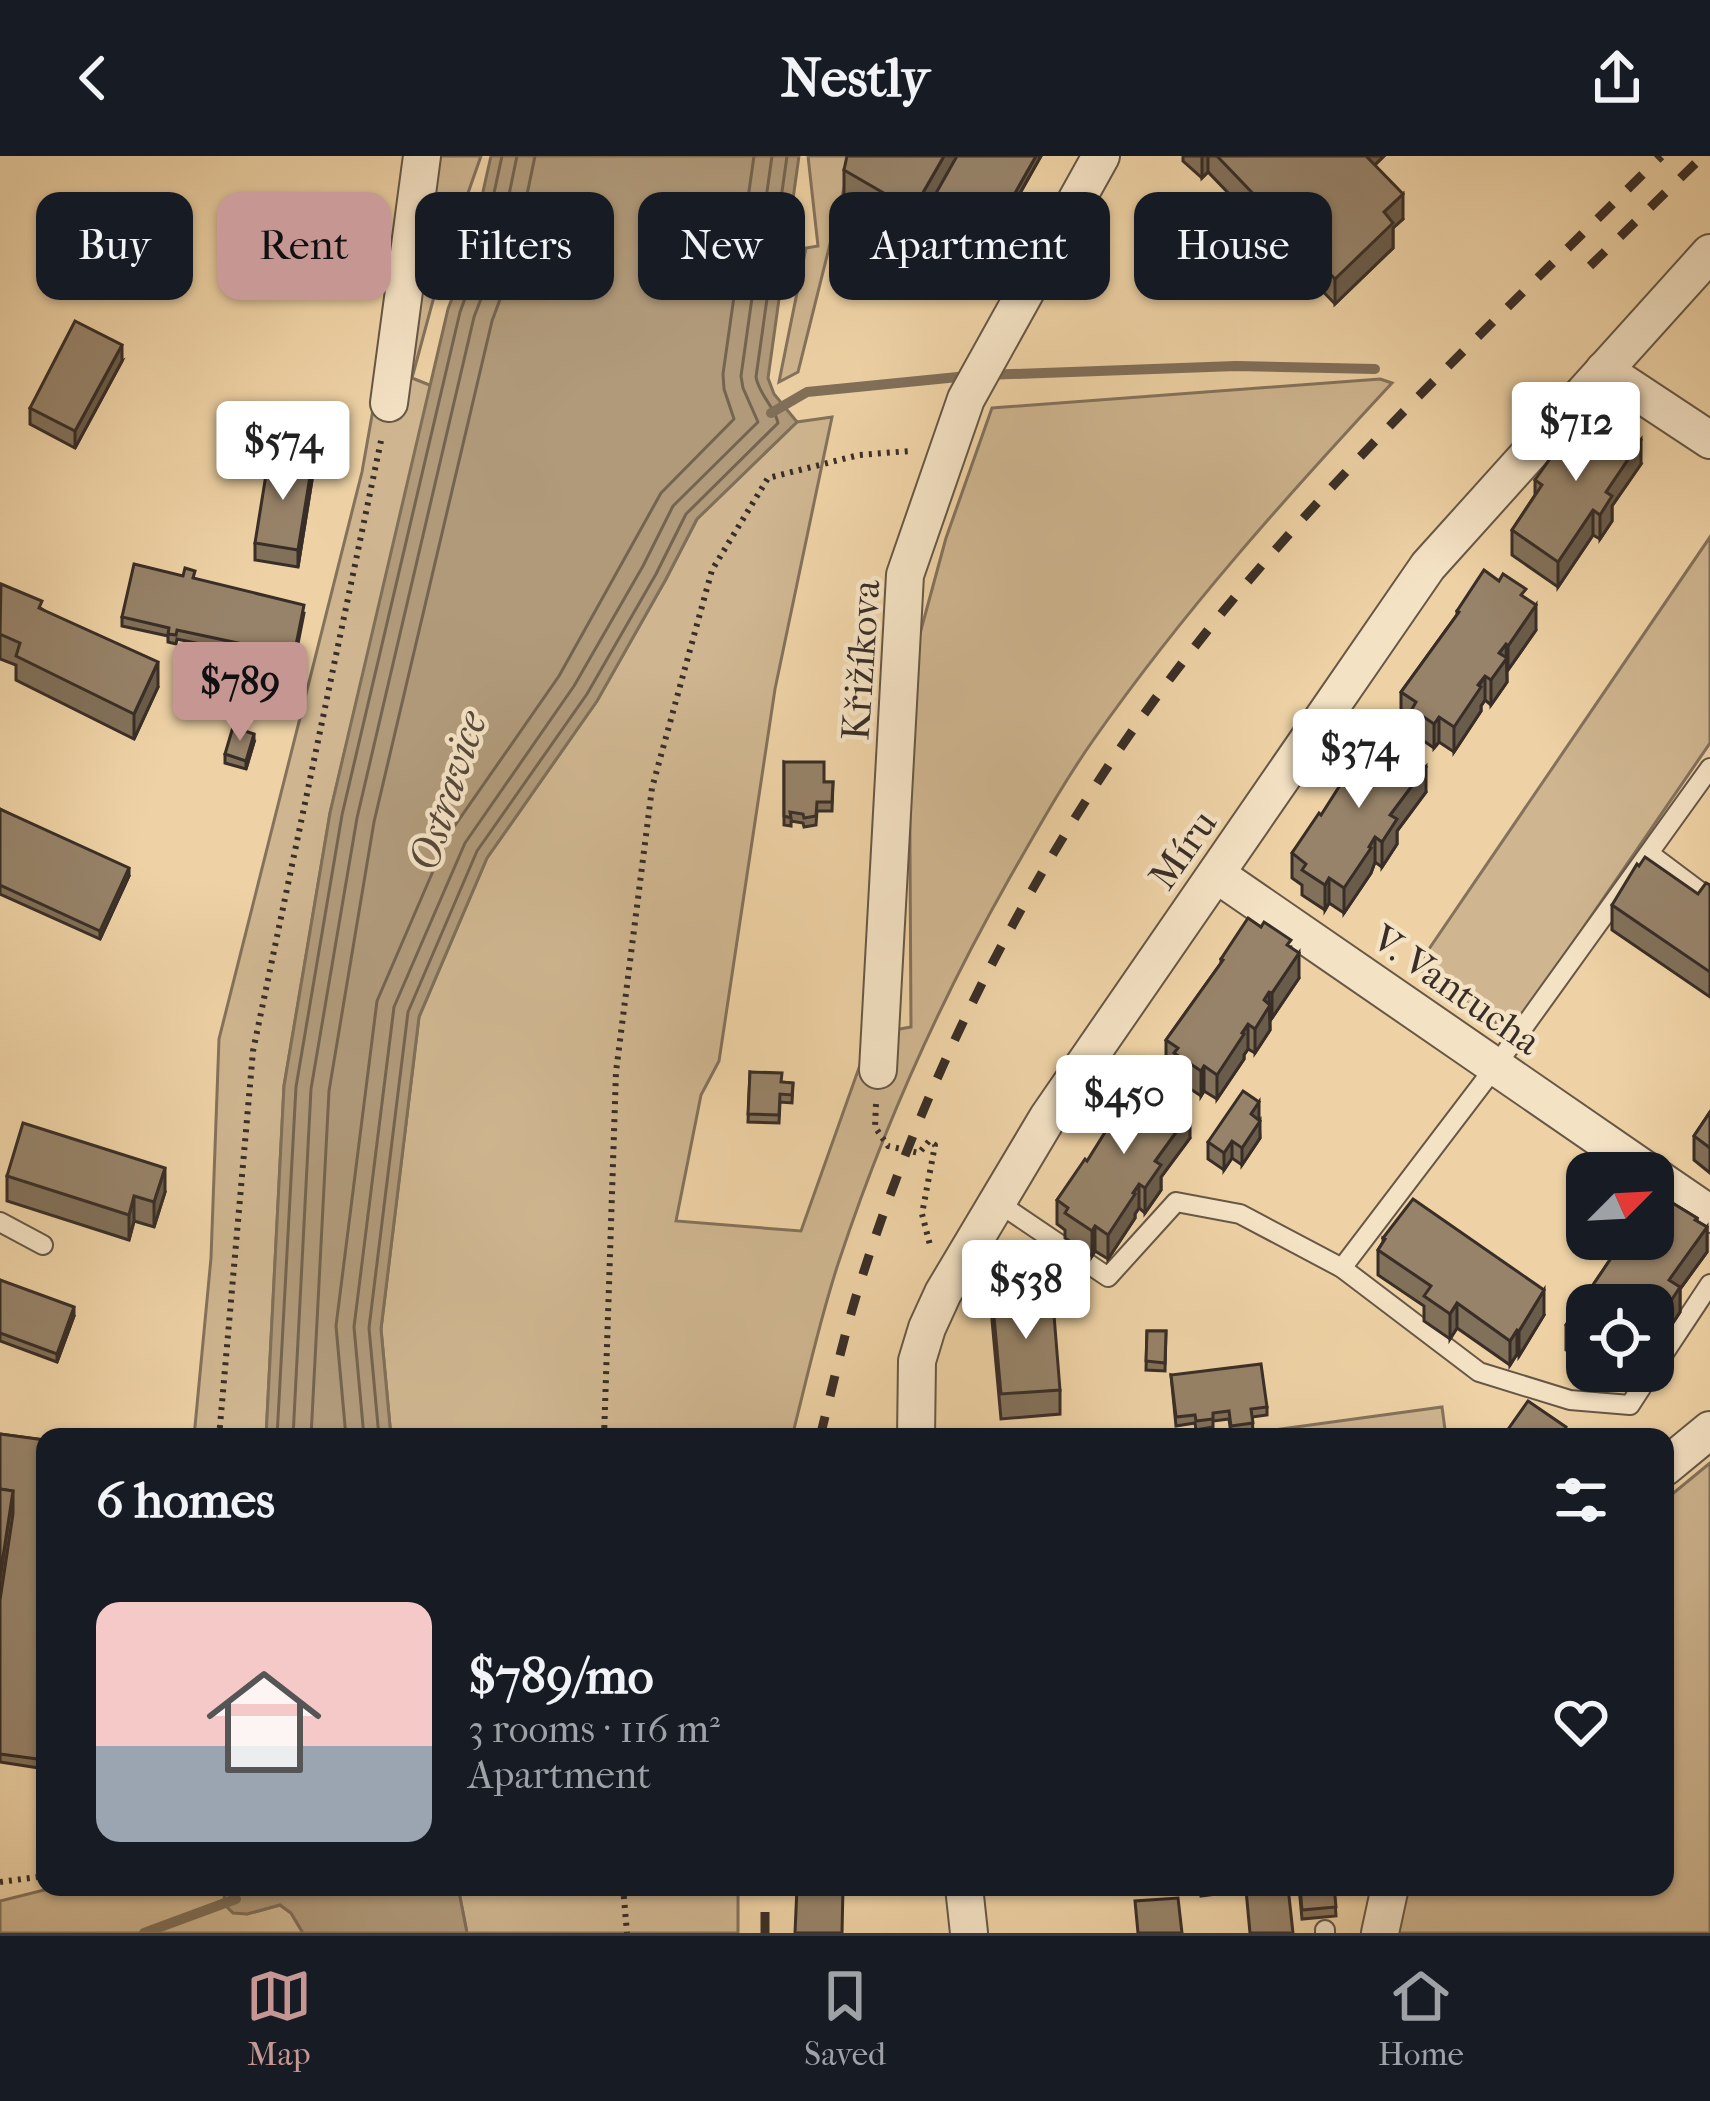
<!DOCTYPE html>
<meta charset="utf-8">
<style>
:root{--surface:#171b24;--page:#242831;--text:#f1f3f6;--muted:#9ea1a6;--line:#363941;--accent:#c59692}
body{margin:0;font-family:"IM FELL French Canon",serif;background:var(--page);color:var(--text);height:100vh;display:flex;flex-direction:column;font-size:45px;white-space:nowrap}
*{box-sizing:border-box;margin:0}
p{font-size:39px;color:var(--muted)}
.icon{flex:none;width:66px;height:66px;fill:none;stroke:currentColor;stroke-width:2;stroke-linecap:round;stroke-linejoin:round}
.map{position:relative;flex:1;overflow:hidden}
.drawer{position:absolute;left:36px;top:1272px;width:1638px;height:468px;display:flex;flex-direction:column;background:var(--surface);border-radius:24px;box-shadow:0 3px 9px #0004}
.drawer>*{flex:none}
.top-card{position:absolute;left:36px;top:36px;width:1638px;height:108px;display:flex;gap:24px}
.needle{width:78px;rotate:66deg}
.buttons{position:absolute;left:1566px;top:996px;display:grid;gap:24px}
.buttons a{display:grid;place-items:center;width:108px;height:108px;border-radius:24px;background:var(--surface);box-shadow:0 3px 9px #0004;font-size:60px}
.price{position:absolute;translate:-50% -102px;padding:0 27px;border-radius:12px;background:#fff;color:#222;font-size:39px;line-height:78px;filter:drop-shadow(0 3px 6px #0008)}
.price::after{content:'';position:absolute;left:50%;top:72px;width:36px;height:27px;margin-left:-18px;background:inherit;clip-path:polygon(0 0,100% 0,50% 100%)}
.price.active{background:var(--accent);color:#111}
ul{padding:0;list-style:none}
li{display:flex;align-items:center;gap:36px;height:300px;padding:0 60px}
li span{display:grid;place-items:center;flex:none;width:336px;height:240px;border-radius:24px;color:#555}
li>.icon{margin-inline-start:auto}
span .icon{width:144px;height:144px;fill:#fffc;stroke-width:1}
li b{font-size:51px}
h2{display:flex;justify-content:space-between;align-items:center;height:144px;padding:0 60px;font-size:51px}
.chip{padding:0 42px;border-radius:24px;background:var(--surface);box-shadow:0 3px 9px #0004;font-size:42px;line-height:108px}
.chip.active{background:var(--accent);color:#111}
header{display:flex;justify-content:space-between;align-items:center;height:156px;padding:0 60px;background:var(--surface);font-size:54px;font-weight:700}
.tab-bar{display:flex;justify-content:space-around;align-items:center;height:168px;border-top:3px solid var(--line);background:var(--surface);font-size:33px;color:var(--muted)}
.tab-bar a{display:grid;justify-items:center;gap:6px}
.tab-bar .active{color:var(--accent)}
.map>svg:first-child{display:block}
.green{fill:#cfb690;stroke:#84725c;stroke-width:3}
.water{fill:#b09a7a;stroke:#806f59;stroke-width:3}
.lines{fill:none;stroke-linecap:round;stroke-linejoin:round}
.shore{stroke:#746450;stroke-width:3}
.stream{stroke:#806f59;stroke-width:10}
.lane-casing{stroke:#665746;stroke-width:22}
.street-casing{stroke:#665746;stroke-width:40}
.path{stroke:#392e27;stroke-width:6;stroke-dasharray:3 6;stroke-linecap:butt}
.lane{stroke:#f4e2c4;stroke-width:18}
.street{stroke:#f4e2c4;stroke-width:36}
.rail{stroke:#392e27;stroke-width:9;stroke-dasharray:21 21;stroke-linecap:butt}
.wall{fill:#82715a;stroke:#392e27;stroke-width:3}
.shaded-wall{fill:#6a5c4a;stroke:#392e27;stroke-width:3}
.building{fill:#978369;stroke:#392e27;stroke-width:3}
.labels{text-anchor:middle;stroke-width:9;stroke-linejoin:round;paint-order:stroke}
.street-label{font-size:39px;fill:#392e27;stroke:#f4e2c4}
.water-label{font-size:42px;font-style:italic;fill:#57493c;stroke:#f4e2c4}
</style>
<header><svg class="icon" aria-label="back" viewBox="0 0 24 24"><path d="M15 5l-7 7 7 7"/></svg>Nestly<svg class="icon" aria-label="share" viewBox="0 0 24 24"><path d="M12 15V3M7 8l5-5 5 5M5 13v7h14v-7"/></svg></header>
<div class="map">
<svg width="1710" height="1777" viewBox="0 0 1710 1777">
<rect width="100%" height="100%" fill="#eed2a5"/>
<filter id="stains"><feTurbulence type="fractalNoise" baseFrequency=".00167" numOctaves="4"/><feColorMatrix values="0 0 0 0 .2 0 0 0 0 .09 0 0 0 0 .02 0 0 0 .5 -.17"/></filter>
<radialGradient id="worn" r=".72"><stop offset=".6" stop-color="#630" stop-opacity="0"/><stop offset="1" stop-color="#630" stop-opacity=".3"/></radialGradient>
<!-- green -->
<g class="green">
<polygon points="434,0 481,0 442,111 412,222 432,230 330,657 284,930 266,1281 194,1281 211,1102 219,883 362,316 377,231"/>
<polygon points="808,0 852,0 798,216 779,226 806,92 818,90"/>
<path d="M1380,223l12,4c-106,114 -209,229 -298,356 -31,44 -58,93 -85,140 -69,122 -126,249 -170,382 -19,57 -32,117 -47,176h-401l-10,-108 38,-312 68,-159 110,-157 69,-122 31,-60 100,-97 35,-5 -57,272 -56,372 -18,34 -25,126 125,10 70,-197 40,-7 -2,-353 37,-136 46,-130z"/>
<polygon points="1710,381 1710,587 1511,877 1416,812"/>
<polygon points="1442,1251 1446,1281 1222,1281"/>
<polygon points="1710,1307 1710,1777 1396,1777 1408,1731 1665,1731 1665,1344"/>
<polygon points="56,1731 225,1731 224,1748 247,1758 280,1749 291,1757 303,1777 0,1777 0,1745"/>
<polygon points="458,1731 738,1731 738,1777 467,1777"/>
</g>
<!-- water -->
<g class="water">
<polygon points="491,0 799,0 768,222 774,238 797,266 697,363 666,423 597,545 487,702 419,861 381,1173 391,1281 266,1281 284,930 330,657 448,153 469,98"/>
<polygon points="225,1731 458,1731 467,1777 303,1777 291,1757 280,1749 247,1758 233,1757 224,1748"/>
</g>
<g class="lines">
<!-- shore -->
<g class="shore">
<polyline points="277,1281 296,931 342,659 460,156 480,102 502,0"/>
<polyline points="293,1281 311,933 357,662 474,161 495,106 517,0"/>
<polyline points="311,1281 329,935 374,666 492,165 512,111 535,0"/>
<polyline points="346,1281 336,1170 377,845 449,678 559,520 661,337 734,263 724,233 723,218 754,0"/>
<polyline points="364,1281 354,1171 394,851 465,687 574,530 643,410 673,350 758,266 743,232 741,220 772,0"/>
<path d="M379,1281l-10,-109 39,-316 69,-161 110,-157 69,-120 30,-60 92,-91c-3,-16 -19,-28 -22,-46l31,-221"/>
</g>
<!-- stream -->
<g class="stream">
<polyline points="986,219 1236,210 1375,213"/>
<polyline points="771,257 807,236 968,220"/>
<polyline points="144,1777 236,1743"/>
</g>
<!-- lane casing -->
<g class="lane-casing">
<g id="lane">
<polyline points="1650,698 1710,743"/>
<polyline points="997,1046 1108,1121 1176,1046 1240,1058 1342,1112 1479,1216 1570,1244 1630,1249 1652,1215"/>
<polyline points="0,1066 43,1089"/>
<polyline points="1342,1112 1495,911 1710,612"/>
<polyline points="1653,1214 1710,1128"/>
<polyline points="1325,1777 1325,1774"/>
</g>
</g>
<!-- street casing -->
<g class="street-casing">
<g id="street">
<polyline points="1604,214 1710,284"/>
<polyline points="389,247 422,0"/>
<polyline points="1216,718 1650,1017"/>
<polyline points="878,914 905,419 966,243 1101,0"/>
<polyline points="1653,1019 1710,1058"/>
<polyline points="916,1281 917,1205 927,1172 943,1137 1048,961 1428,410 1710,97"/>
<polyline points="1665,1311 1710,1274"/>
<polyline points="964,1731 969,1777"/>
<polyline points="1380,1777 1390,1731"/>
</g>
</g>
<!-- path -->
<g class="path">
<polyline points="876,948 875,971 888,990 919,997 929,985 935,989 922,1058 930,1089"/>
<polyline points="219,1281 253,895 382,280"/>
<polyline points="604,1281 616,916 652,632 712,414 768,322 859,299 910,295"/>
<polyline points="0,1726 45,1720"/>
<polyline points="623,1731 627,1777"/>
</g>
<!-- lane -->
<use href="#lane" class="lane"/>
<!-- street -->
<use href="#street" class="street"/>
<!-- rail -->
<g class="rail">
<polyline points="1590,110 1703,0"/>
<path d="M820,1281c14,-56 26,-112 44,-166 58,-181 144,-355 249,-512 152,-227 357,-412 548,-603"/>
<polyline points="765,1777 765,1731"/>
</g>
</g>
<!-- wall -->
<g class="wall">
<polygon points="1041,0 973,120 844,46 844,14"/>
<polygon points="1183,0 1384,0 1375,9 1403,63 1393,72 1393,92 1335,148 1208,16 1202,22 1183,5"/>
<polygon points="122,205 75,292 30,268 30,252"/>
<polygon points="1563,297 1641,308 1612,350 1612,365 1600,383 1593,379 1558,431 1512,399 1512,374 1535,339 1535,324"/>
<polygon points="312,324 298,411 255,404 255,387"/>
<polygon points="195,423 304,457 294,508 177,483 176,488 168,486 168,480 122,470 122,461"/>
<polygon points="0,431 42,453 158,531 134,583 16,524 16,509 0,503"/>
<polygon points="1526,443 1536,474 1508,514 1507,513 1507,526 1491,549 1485,544 1481,550 1481,555 1454,596 1439,586 1434,592 1412,577 1412,568 1401,561 1401,536 1457,459 1457,455"/>
<polygon points="254,586 246,613 225,607 225,598"/>
<polygon points="1416,604 1426,636 1397,675 1397,688 1382,711 1375,706 1371,717 1344,757 1329,747 1325,754 1302,739 1302,729 1292,722 1292,697 1321,659"/>
<polygon points="784,606 824,626 833,626 832,655 817,655 816,669 804,671 803,667 791,665 791,670 784,669"/>
<polygon points="0,653 129,720 100,783 0,738"/>
<polygon points="1710,729 1710,841 1612,774 1612,749 1698,738"/>
<polygon points="1291,791 1299,822 1272,862 1270,861 1270,874 1255,897 1248,893 1244,899 1244,903 1217,943 1204,935 1201,940 1174,922 1174,914 1166,908 1166,884 1221,807 1221,803"/>
<polygon points="750,916 781,926 793,927 792,947 780,946 779,967 748,966"/>
<polygon points="1181,951 1190,982 1161,1021 1161,1034 1145,1057 1139,1052 1135,1058 1135,1062 1108,1103 1095,1095 1092,1100 1065,1082 1065,1074 1057,1068 1057,1044 1087,1005"/>
<polygon points="1710,956 1710,1017 1694,1004 1694,980"/>
<polygon points="1259,963 1260,982 1242,1009 1232,1002 1224,1014 1208,1003 1208,986"/>
<polygon points="7,1020 165,1036 154,1071 134,1065 129,1084 7,1045"/>
<polygon points="1656,1037 1697,1062 1697,1065 1707,1071 1707,1096 1680,1133 1680,1156 1663,1182 1653,1175 1653,1149 1587,1149 1587,1210 1575,1203 1575,1200 1566,1194 1566,1169 1624,1083 1653,1083 1653,1041"/>
<polygon points="1383,1082 1544,1159 1519,1200 1517,1198 1510,1209 1457,1172 1450,1183 1424,1165 1424,1150 1378,1119 1378,1094 1383,1086"/>
<polygon points="0,1124 74,1160 57,1206 0,1185"/>
<polygon points="992,1139 1060,1234 1060,1258 1001,1263 992,1164"/>
<polygon points="1147,1175 1166,1175 1165,1215 1146,1214"/>
<polygon points="1595,1215 1626,1215 1617,1228"/>
<polygon points="1171,1219 1267,1251 1267,1259 1252,1261 1253,1276 1231,1278 1229,1263 1213,1265 1213,1271 1196,1274 1195,1267 1176,1270"/>
<polygon points="0,1278 45,1284 45,1613 0,1606"/>
<polygon points="1200,1731 1232,1731 1232,1736 1201,1740"/>
<polygon points="1299,1731 1334,1731 1336,1760 1302,1763"/>
</g>
<!-- shaded-wall -->
<g class="shaded-wall">
<polygon points="944,0 962,0 913,78 913,54"/>
<polygon points="1036,0 1041,0 973,120 973,111"/>
<polygon points="1202,0 1208,0 1208,16 1202,22"/>
<polygon points="1362,0 1384,0 1362,21"/>
<polygon points="1403,38 1403,63 1393,72 1393,92 1335,148 1335,123 1384,56"/>
<polygon points="122,189 122,205 75,292 75,275"/>
<polygon points="1641,284 1641,308 1612,350 1612,365 1600,383 1600,359 1606,336"/>
<polygon points="312,308 312,324 298,411 298,394"/>
<polygon points="1593,354 1593,379 1558,431 1558,406"/>
<polygon points="1536,449 1536,474 1508,514 1508,490"/>
<polygon points="1506,488 1507,526 1491,549 1491,524 1499,497"/>
<polygon points="158,506 158,531 134,583 134,558"/>
<polygon points="1485,520 1485,544 1481,550 1481,555 1454,596 1454,571"/>
<polygon points="1439,561 1439,586 1434,592 1434,568"/>
<polygon points="254,578 254,586 246,613 246,605"/>
<polygon points="1426,611 1426,636 1397,675 1397,688 1382,711 1382,686 1390,659"/>
<polygon points="1375,681 1375,706 1371,717 1344,757 1344,732"/>
<polygon points="129,712 129,720 100,783 100,775"/>
<polygon points="1329,722 1329,747 1325,754 1325,729"/>
<polygon points="1299,797 1299,822 1272,862 1272,837"/>
<polygon points="1269,836 1270,874 1255,897 1255,873 1264,844"/>
<polygon points="1248,868 1248,893 1244,899 1244,903 1217,943 1217,919"/>
<polygon points="1204,910 1204,935 1201,940 1201,915"/>
<polygon points="1259,946 1259,963 1251,975 1251,958"/>
<polygon points="1190,957 1190,982 1161,1021 1161,1034 1145,1057 1145,1032 1155,1005"/>
<polygon points="1260,965 1260,982 1242,1009 1242,992"/>
<polygon points="1232,985 1232,1002 1224,1014 1224,997"/>
<polygon points="165,1012 165,1036 154,1071 154,1046"/>
<polygon points="1139,1028 1139,1052 1135,1058 1135,1062 1108,1103 1108,1079"/>
<polygon points="134,1040 134,1065 129,1084 129,1059"/>
<polygon points="1697,1062 1697,1085 1707,1071 1707,1096 1680,1133 1680,1156 1663,1182 1663,1157 1669,1124"/>
<polygon points="1095,1070 1095,1095 1092,1100 1092,1075"/>
<polygon points="1544,1134 1544,1159 1519,1200 1519,1175"/>
<polygon points="1457,1147 1457,1172 1450,1183 1450,1158"/>
<polygon points="74,1151 74,1160 57,1206 57,1198"/>
<polygon points="1517,1174 1517,1198 1510,1209 1510,1185"/>
<polygon points="1617,1215 1626,1215 1617,1228"/>
<polygon points="13,1335 13,1367 0,1453 0,1421"/>
</g>
<!-- building -->
<g class="building">
<polygon points="847,0 944,0 913,54 844,14"/>
<polygon points="957,0 1036,0 973,111 913,78"/>
<polygon points="1217,0 1366,0 1403,38 1384,56 1393,67 1335,123"/>
<polygon points="75,165 122,189 75,275 30,252"/>
<polygon points="1594,252 1641,284 1606,336 1612,340 1600,359 1593,354 1558,406 1512,374 1542,329 1535,324 1557,293 1563,297"/>
<polygon points="269,300 312,308 298,394 255,387"/>
<polygon points="134,408 183,420 185,412 195,415 193,422 304,449 294,499 177,474 176,479 168,478 169,472 122,461"/>
<polygon points="1484,414 1499,425 1503,418 1526,433 1521,439 1536,449 1508,490 1506,488 1499,497 1507,502 1491,524 1485,520 1478,529 1481,531 1454,571 1439,561 1434,568 1412,553 1416,546 1401,536 1459,456 1457,455"/>
<polygon points="1,428 42,445 39,452 158,506 134,558 16,500 20,487 0,478"/>
<polygon points="233,571 254,578 246,605 225,598"/>
<polygon points="1374,576 1389,586 1394,579 1416,594 1412,601 1426,611 1390,659 1397,663 1382,686 1375,681 1369,691 1371,692 1344,732 1329,722 1325,729 1302,714 1306,708 1292,697 1319,657 1321,659"/>
<polygon points="784,606 824,606 824,626 833,626 832,646 817,646 816,660 804,662 803,658 790,656 791,662 784,660"/>
<polygon points="0,653 129,712 100,775 0,729"/>
<polygon points="1645,701 1698,738 1706,727 1710,729 1710,816 1612,749 1637,708 1639,710"/>
<polygon points="1248,762 1261,771 1264,766 1291,784 1287,789 1299,797 1272,837 1269,836 1264,844 1270,849 1255,873 1248,868 1242,877 1244,878 1217,919 1204,910 1201,915 1174,897 1178,892 1166,884 1223,804 1221,803"/>
<polygon points="750,916 782,917 781,926 793,927 792,939 780,938 779,959 748,958"/>
<polygon points="1139,922 1151,931 1155,925 1181,944 1178,949 1190,957 1155,1005 1161,1009 1145,1032 1139,1028 1133,1037 1135,1038 1108,1079 1095,1070 1092,1075 1065,1057 1068,1052 1057,1044 1085,1003 1087,1005"/>
<polygon points="1243,935 1259,946 1251,958 1260,965 1242,992 1232,985 1224,997 1208,986"/>
<polygon points="1710,956 1710,992 1694,980"/>
<polygon points="23,967 165,1012 154,1046 134,1040 129,1059 7,1020"/>
<polygon points="1656,1037 1697,1062 1695,1064 1707,1071 1669,1124 1680,1131 1663,1157 1653,1149 1587,1149 1587,1186 1575,1178 1576,1177 1566,1169 1624,1083 1653,1083 1653,1041"/>
<polygon points="1413,1043 1544,1134 1519,1175 1517,1174 1510,1185 1457,1147 1450,1158 1424,1140 1431,1130 1378,1094 1385,1083 1383,1082"/>
<polygon points="0,1124 74,1151 57,1198 0,1177"/>
<polygon points="1052,1134 1060,1234 1001,1238 992,1139"/>
<polygon points="1147,1175 1166,1175 1165,1207 1146,1205"/>
<polygon points="1261,1208 1267,1251 1251,1253 1253,1267 1231,1270 1229,1255 1213,1257 1213,1263 1196,1265 1195,1259 1176,1261 1171,1219"/>
<polygon points="1528,1245 1566,1271 1560,1281 1507,1281 1504,1279"/>
<polygon points="0,1278 45,1284 45,1604 0,1598 0,1444 13,1358 13,1335 0,1333"/>
<polygon points="0,1333 13,1335 0,1421"/>
<polygon points="797,1731 843,1731 842,1777 795,1777"/>
<polygon points="1271,1731 1288,1731 1293,1777 1250,1777 1246,1734"/>
<polygon points="1300,1731 1334,1731 1336,1751 1302,1754"/>
<polygon points="1178,1742 1182,1777 1138,1777 1135,1745"/>
</g>
<g class="labels">
<!-- street labels -->
<g class="street-label">
<text transform="translate(860 504) rotate(-86)" y="14">Křižíkova</text>
<text transform="translate(1182 693) rotate(-55)" y="14">Míru</text>
<text transform="translate(1457 833) rotate(35)" y="14">V. Vantucha</text>
</g>
<!-- water labels -->
<g class="water-label">
<text transform="translate(447 635) rotate(-72)" y="15">Ostravice</text>
</g>
</g>
<rect width="100%" height="100%" filter="url(#stains)"/>
<rect width="100%" height="100%" fill="url(#worn)"/>
</svg>
<div class="buttons">
<a><svg class="needle" viewBox="-14 -14 28 28"><path d="M0-13l5 13h-10z" fill="#e53935"/><path d="M0 13l5-13h-10z" fill="#9ea1a6"/></svg></a>
<a><svg class="icon" aria-label="locate" viewBox="0 0 24 24"><circle cx="12" cy="12" r="6"/><path d="M12 2v4M12 18v4M2 12h4M18 12h4"/></svg></a>
</div>
<b class="price" style="left:1576px;top:328px">$712</b>
<b class="price" style="left:283px;top:347px">$574</b>
<b class="price active" style="left:240px;top:588px">$789</b>
<b class="price" style="left:1359px;top:655px">$374</b>
<b class="price" style="left:1124px;top:1001px">$450</b>
<b class="price" style="left:1026px;top:1186px">$538</b>
<div class="top-card">
<a class="chip">Buy</a>
<a class="chip active">Rent</a>
<a class="chip">Filters</a>
<a class="chip">New</a>
<a class="chip">Apartment</a>
<a class="chip">House</a>
</div>
<section class="drawer">
<h2>6 homes<svg class="icon" aria-label="filters" viewBox="0 0 24 24"><path d="M4 7h16M4 17h16"/><circle cx="9" cy="7" r="2"/><circle cx="15" cy="17" r="2"/></svg></h2>
<ul>
<li><span style="background:linear-gradient(#f6c9c9 60%,#9aa5b1 0)"><svg class="icon" aria-label="home" viewBox="0 0 24 24"><path d="M3 11l9-7 9 7M6 9v11h12V9"/></svg></span><div><b>$789/mo</b><p>3 rooms · 116 m²</p><p>Apartment</p></div><svg class="icon" aria-label="heart" viewBox="0 0 24 24"><path d="M12 20l-8-8c-3-5 5-10 8-4 3-6 11-1 8 4z"/></svg></li>
</ul>
</section>
</div>
<nav class="tab-bar">
<a class="active"><svg class="icon" aria-label="map" viewBox="0 0 24 24"><path d="M3 6l6-2 6 2 6-2v14l-6 2-6-2-6 2zM9 4v14M15 6v14"/></svg>Map</a>
<a><svg class="icon" aria-label="saved" viewBox="0 0 24 24"><path d="M7 4h10v16l-5-4-5 4z"/></svg>Saved</a>
<a><svg class="icon" aria-label="home" viewBox="0 0 24 24"><path d="M3 11l9-7 9 7M6 9v11h12V9"/></svg>Home</a>
</nav>
